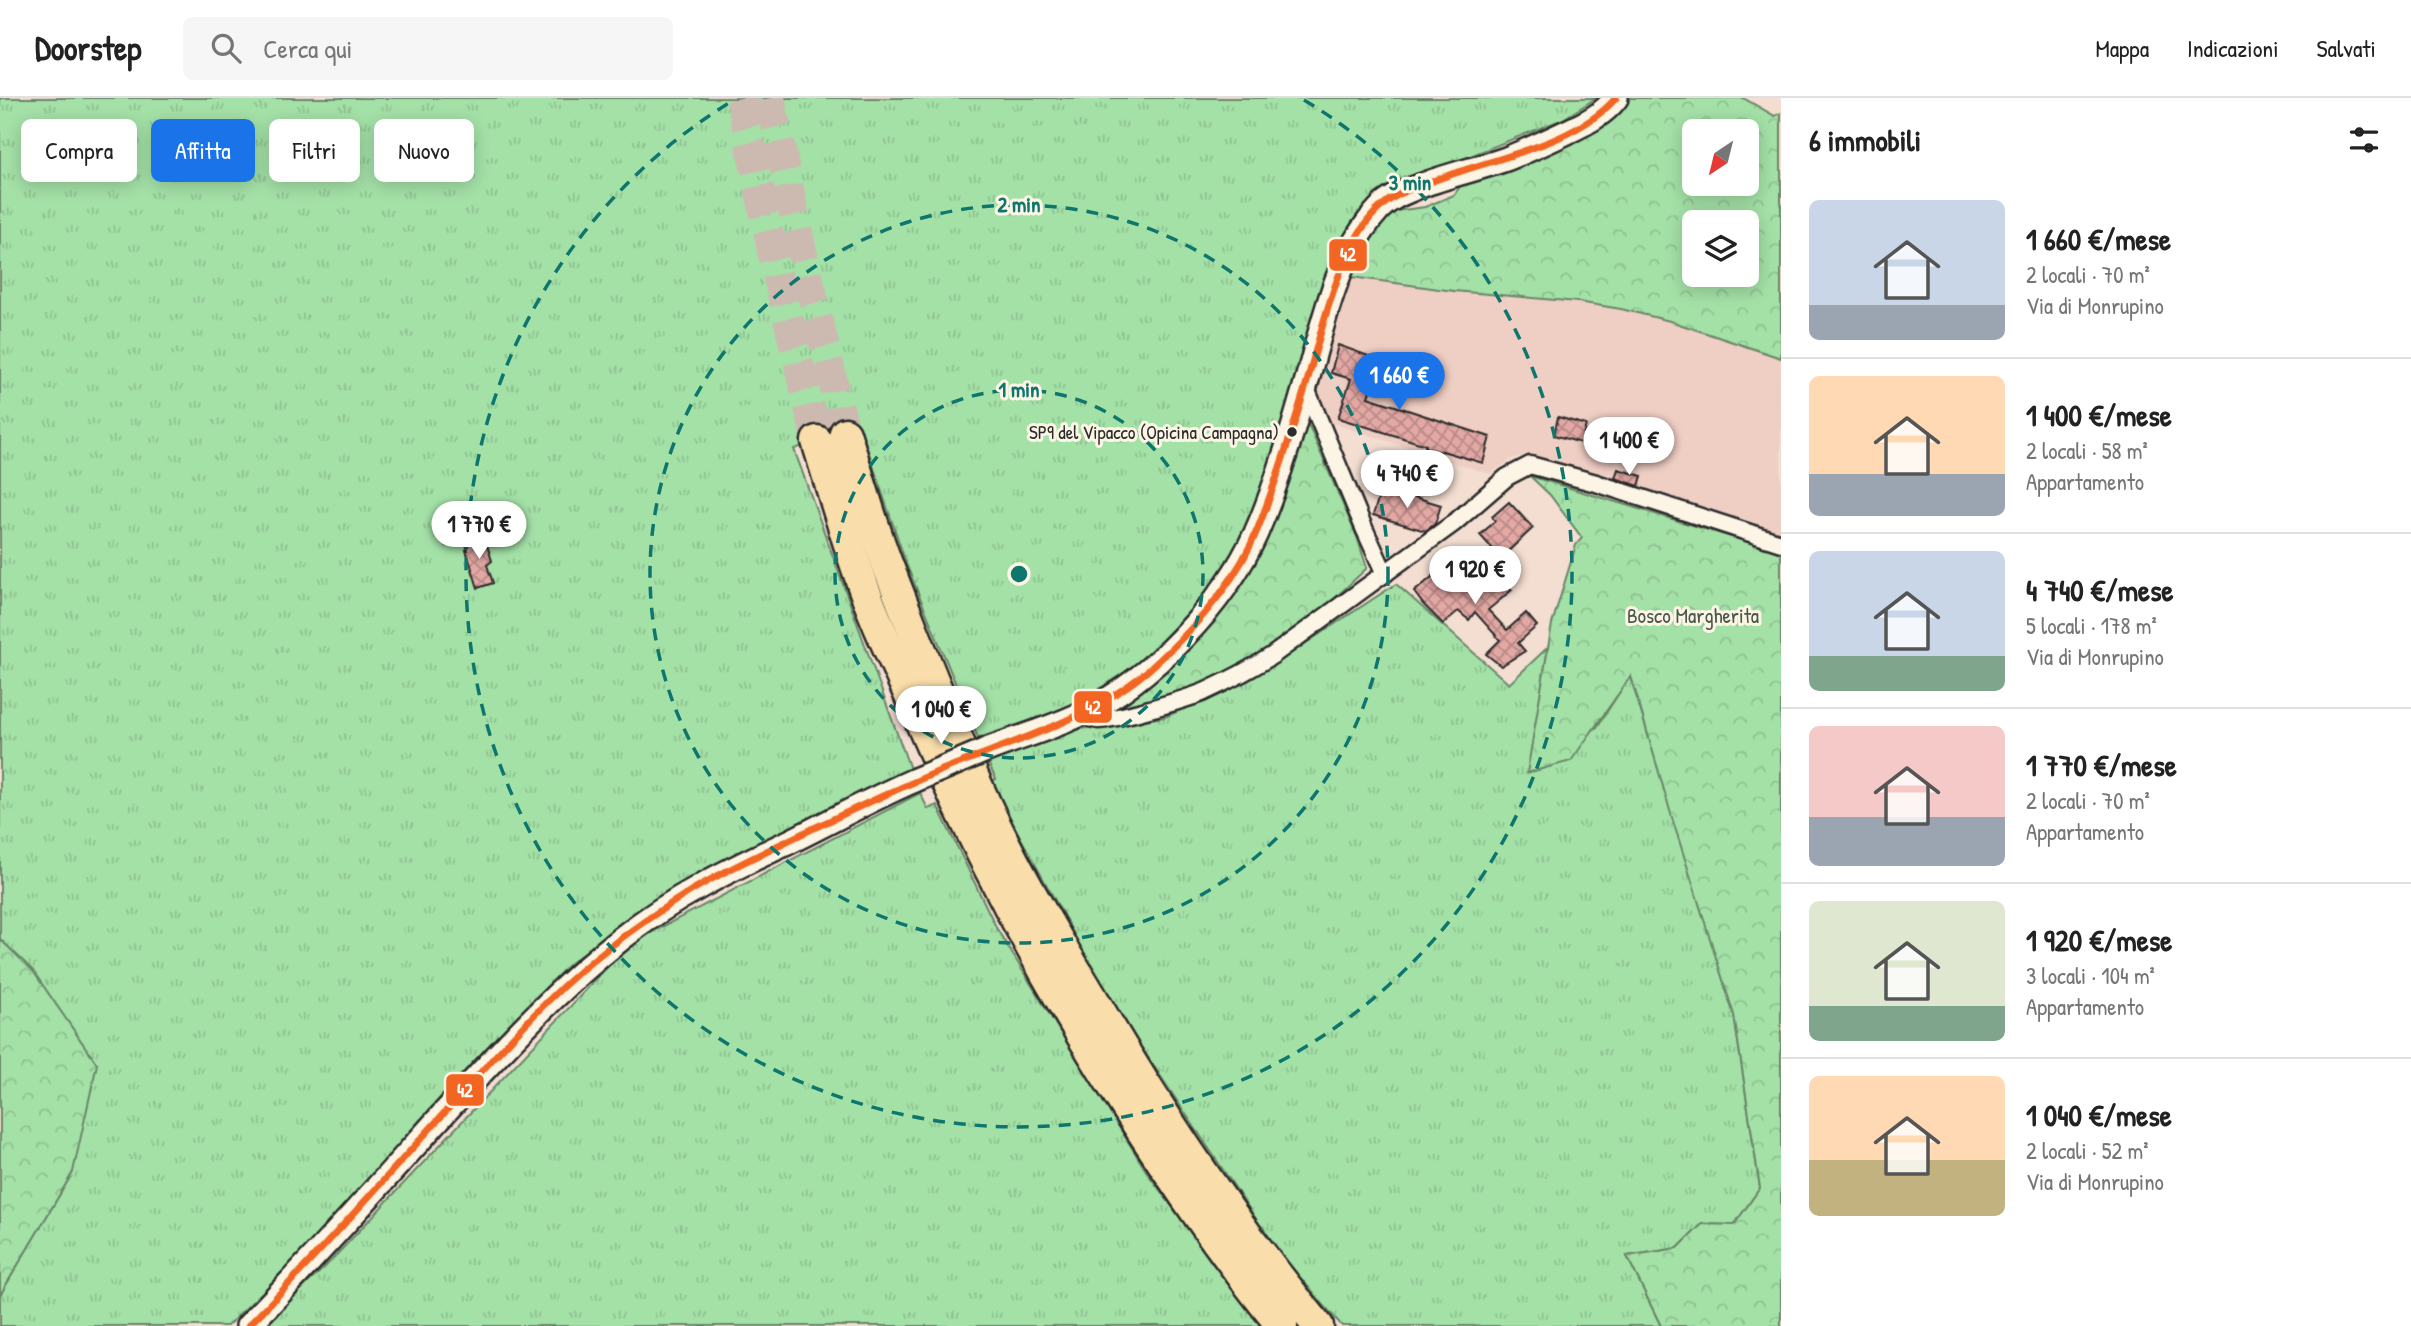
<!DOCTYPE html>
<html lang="it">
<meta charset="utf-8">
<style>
:root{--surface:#fff;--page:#f6f6f6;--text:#222;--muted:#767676;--line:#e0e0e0;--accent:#1a73e8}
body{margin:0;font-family:"Patrick Hand",sans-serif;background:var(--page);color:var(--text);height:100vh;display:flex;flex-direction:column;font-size:26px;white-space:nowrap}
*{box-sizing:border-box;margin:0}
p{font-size:23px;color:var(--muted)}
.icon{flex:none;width:38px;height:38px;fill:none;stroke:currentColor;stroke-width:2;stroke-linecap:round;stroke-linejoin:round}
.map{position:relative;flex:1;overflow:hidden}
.sheet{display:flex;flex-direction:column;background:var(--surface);width:630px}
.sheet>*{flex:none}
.hud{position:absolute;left:21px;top:21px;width:665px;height:63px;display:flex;gap:14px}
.needle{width:46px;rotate:215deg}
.tools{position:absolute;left:1682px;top:21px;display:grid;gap:14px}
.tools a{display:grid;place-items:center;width:77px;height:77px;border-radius:10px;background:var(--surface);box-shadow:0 4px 18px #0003;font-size:35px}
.price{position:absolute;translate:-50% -60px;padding:0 16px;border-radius:24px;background:#fff;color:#222;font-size:23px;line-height:46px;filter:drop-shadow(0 2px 4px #0008)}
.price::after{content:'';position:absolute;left:50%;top:42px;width:21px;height:16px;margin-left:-10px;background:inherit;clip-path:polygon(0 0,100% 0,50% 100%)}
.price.selected{background:var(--accent);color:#fff}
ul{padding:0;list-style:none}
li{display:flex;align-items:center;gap:21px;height:175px;padding:0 28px}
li+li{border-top:2px solid var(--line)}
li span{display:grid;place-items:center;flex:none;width:196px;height:140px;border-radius:10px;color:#555}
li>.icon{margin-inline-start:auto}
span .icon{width:84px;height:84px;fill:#fffc;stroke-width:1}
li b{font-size:30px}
h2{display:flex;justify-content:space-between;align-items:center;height:84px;padding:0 28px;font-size:30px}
.tag{padding:0 24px;border-radius:10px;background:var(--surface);box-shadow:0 4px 18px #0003;font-size:24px;line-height:63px}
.tag.selected{background:var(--accent);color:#fff}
header{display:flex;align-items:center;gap:42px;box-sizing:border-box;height:98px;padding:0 35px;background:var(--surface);border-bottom:2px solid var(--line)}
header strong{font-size:33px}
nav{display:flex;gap:38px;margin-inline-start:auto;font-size:24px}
.search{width:490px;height:63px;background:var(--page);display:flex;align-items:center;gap:18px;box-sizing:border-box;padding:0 24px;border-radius:10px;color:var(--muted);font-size:26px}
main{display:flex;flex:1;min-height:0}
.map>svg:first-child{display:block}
.built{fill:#efcec4}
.grass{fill:url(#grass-tufts);stroke:#688669;stroke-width:2}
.forest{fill:url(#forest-crowns);stroke:#688669;stroke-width:2;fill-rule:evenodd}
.building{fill:url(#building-cross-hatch);stroke:#2b2b2b;stroke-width:2}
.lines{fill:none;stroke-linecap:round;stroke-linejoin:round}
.motorway-tunnel{stroke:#ccbab1;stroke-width:30;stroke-dasharray:30 15;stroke-linecap:butt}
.minor-casing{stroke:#2b2b2b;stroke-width:21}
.secondary-casing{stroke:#2b2b2b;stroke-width:28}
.motorway-casing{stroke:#2b2b2b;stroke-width:35}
.minor{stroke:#fcf5e5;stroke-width:16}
.secondary{stroke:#fcf5e5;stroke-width:23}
.motorway{stroke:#f9deab;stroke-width:30}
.secondary-bridge-casing{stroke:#2b2b2b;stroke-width:28;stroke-linecap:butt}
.secondary-bridge{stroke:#fcf5e5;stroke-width:23}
.bus-1-casing{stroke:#fcf5e5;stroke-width:12}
.bus-1{stroke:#f26522;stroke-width:7}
.ring{fill:none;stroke:#0f766e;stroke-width:3.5;stroke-dasharray:12 9}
.bus-dot{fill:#2b2b2b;stroke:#fcf5e5;stroke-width:2.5}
.labels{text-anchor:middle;stroke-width:6;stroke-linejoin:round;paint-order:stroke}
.bus-label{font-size:19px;fill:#2b2b2b;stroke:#fcf5e5;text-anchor:end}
.park-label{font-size:21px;fill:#49584a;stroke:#fcf5e5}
.centre{fill:#0f766e;stroke:#fcf5e5;stroke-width:3.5}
.ring-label{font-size:21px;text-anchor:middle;font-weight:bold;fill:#0f766e;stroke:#fcf5e5;stroke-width:6;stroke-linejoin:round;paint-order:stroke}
.line-badge{stroke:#fcf5e5;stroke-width:2.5}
.badge-label{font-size:19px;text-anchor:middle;font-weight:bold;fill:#fff}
</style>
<header>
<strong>Doorstep</strong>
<div class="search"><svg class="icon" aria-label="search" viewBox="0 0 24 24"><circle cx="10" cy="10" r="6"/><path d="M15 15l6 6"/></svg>Cerca qui</div>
<nav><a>Mappa</a><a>Indicazioni</a><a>Salvati</a></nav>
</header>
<main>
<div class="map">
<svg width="1781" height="1228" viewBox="0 0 1781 1228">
<defs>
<pattern id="grass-tufts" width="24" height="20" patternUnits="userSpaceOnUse" patternTransform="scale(1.75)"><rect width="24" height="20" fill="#a4e1a7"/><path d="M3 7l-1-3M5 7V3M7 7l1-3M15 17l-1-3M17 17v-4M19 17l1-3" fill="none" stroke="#8dc190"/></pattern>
<pattern id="forest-crowns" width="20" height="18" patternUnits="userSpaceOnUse" patternTransform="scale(1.75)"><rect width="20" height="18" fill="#a4e1a7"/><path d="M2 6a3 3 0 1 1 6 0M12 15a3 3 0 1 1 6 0" fill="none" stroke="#8dc190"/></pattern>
<pattern id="building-cross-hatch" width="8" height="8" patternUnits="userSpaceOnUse" patternTransform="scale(1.75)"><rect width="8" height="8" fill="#e3a8a4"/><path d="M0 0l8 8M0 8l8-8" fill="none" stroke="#b88986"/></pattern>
</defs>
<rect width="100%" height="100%" fill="#f4ded2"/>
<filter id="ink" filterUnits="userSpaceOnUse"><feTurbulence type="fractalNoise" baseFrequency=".0143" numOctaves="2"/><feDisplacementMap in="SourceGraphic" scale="14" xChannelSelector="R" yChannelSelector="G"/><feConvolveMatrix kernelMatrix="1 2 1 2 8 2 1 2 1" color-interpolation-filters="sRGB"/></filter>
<g filter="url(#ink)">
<!-- built -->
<polygon class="built" points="1351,179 1454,193 1578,204 1621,211 1670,223 1781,260 1781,435 1545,360 1525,357 1512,361 1490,376 1328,324 1316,295"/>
<!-- grass -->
<g class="grass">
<polygon points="0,0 1596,0 1563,21 1465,60 1394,83 1361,114 1328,173 1249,432 1205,497 1141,564 1071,609 978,640 907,468 860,329 794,351 910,671 653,802 569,866 442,998 298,1160 227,1228 0,1228 0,1197 73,1074 33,873 0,841"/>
<polygon points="1396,486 1509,586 1548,549 1528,675 1597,629 1630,578 1734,917 1760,1090 1734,1127 1702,1126 1678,1150 1627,1158 1661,1228 1342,1228 1278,1154 1111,904 990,684 996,681 988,665 1080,631 1165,619 1251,581"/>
<polygon points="920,695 928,711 937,707 997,831 1148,1076 1261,1228 262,1228 325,1169 629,846"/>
</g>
<!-- forest -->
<g class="forest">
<path d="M1629,0h114l32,18 6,-3v245l-111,-37 -49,-12 -43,-7 -124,-11 -103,-14 17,-39 20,-26 37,-5 29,-12 7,-10 50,-17 98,-47zM1694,33h52v53h-52zM1694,124h52v53h-52z"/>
<polygon points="1303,314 1357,439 1367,470 1305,528 1202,592 1102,614 1209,518"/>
<polygon points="1530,378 1781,454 1781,1228 1661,1228 1627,1158 1678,1150 1702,1126 1734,1127 1760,1090 1734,917 1673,723 1631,578 1571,663 1527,675 1552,526 1576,447 1582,440 1550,397"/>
<polygon points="0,841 33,873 97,966 73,1074 0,1197"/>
</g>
<!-- building -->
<g class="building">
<polygon points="1338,247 1380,262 1368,299 1490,339 1483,365 1442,353 1441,354 1425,349 1426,347 1338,320 1351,281 1331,275"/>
<polygon points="1558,319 1586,327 1581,345 1554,337"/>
<polygon points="1618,371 1642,378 1639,388 1615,380"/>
<polygon points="1382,389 1441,407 1435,426 1425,433 1373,417"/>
<polygon points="1509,404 1533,430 1501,460 1480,437 1495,423 1492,419"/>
<polygon points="479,438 482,445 486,444 492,463 487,467 493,485 478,490 466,452 468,452 465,443"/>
<polygon points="1451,463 1470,479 1478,473 1484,480 1494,473 1512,492 1488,512 1507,532 1526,515 1537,528 1518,545 1525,553 1501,568 1486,556 1500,542 1475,514 1469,522 1458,513 1443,526 1423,506 1414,494"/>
</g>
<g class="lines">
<!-- motorway-tunnel -->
<g class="motorway-tunnel">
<polyline points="741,0 774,162 817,343"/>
<polyline points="770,0 801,149 845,335"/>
</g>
<!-- minor casing -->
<g class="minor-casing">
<g id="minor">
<polyline points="1305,288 1364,430 1385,476"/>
<path d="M1083,615c4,4 9,6 15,7 17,0 89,-21 106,-28 24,-11 47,-23 69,-37l181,-132 53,-46 23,-12 66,18 185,60"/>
</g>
</g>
<!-- secondary casing -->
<g class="secondary-casing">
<g id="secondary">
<path d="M984,653c32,-13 67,-22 99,-38 68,-33 142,-110 173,-180 22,-50 38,-108 53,-160 16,-57 29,-120 70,-164 11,-12 27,-17 41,-23 28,-11 58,-17 86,-27 21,-8 42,-18 63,-28 17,-8 35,-17 47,-33"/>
<path d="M248,1228c68,-69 132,-142 197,-214 56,-61 111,-122 177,-174 50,-40 107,-68 165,-95 43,-21 84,-44 128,-63"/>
</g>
</g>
<!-- motorway casing -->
<g class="motorway-casing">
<g id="motorway">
<path d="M845,335c14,45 27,92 44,136 28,72 57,145 88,216 32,74 74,145 116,214 67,114 140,225 225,327"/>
<path d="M817,343c14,45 27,91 43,136 13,40 32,78 49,117 65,157 146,306 240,448 41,63 85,126 133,184"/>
</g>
</g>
<!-- minor -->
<use href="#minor" class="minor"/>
<!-- secondary -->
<use href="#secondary" class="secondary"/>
<!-- motorway -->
<use href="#motorway" class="motorway"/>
<!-- secondary-bridge casing -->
<g class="secondary-bridge-casing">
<polyline id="secondary-bridge" points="915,682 984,653"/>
</g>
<!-- secondary-bridge -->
<use href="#secondary-bridge" class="secondary-bridge"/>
<!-- bus-1 casing -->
<g class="bus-1-casing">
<path id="bus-1" d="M248,1228c66,-66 127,-137 190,-206 36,-40 72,-82 111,-120 41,-41 89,-76 137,-106 33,-21 69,-37 103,-54 52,-25 104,-50 158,-72 70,-28 150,-51 207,-103 41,-37 84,-85 104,-137 19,-47 34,-97 49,-146 15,-52 33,-141 75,-176 14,-13 34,-19 51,-25 58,-23 141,-35 183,-83"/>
</g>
<!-- bus-1 -->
<use href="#bus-1" class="bus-1"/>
</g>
</g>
<!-- distance rings -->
<g class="ring">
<circle cx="1019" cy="476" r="184"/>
<circle cx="1019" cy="476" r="369"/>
<path d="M1304 2A553 553 0 1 1 734 2"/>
</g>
<!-- markers -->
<circle class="bus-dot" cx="1292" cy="334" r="6"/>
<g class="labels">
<!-- bus labels -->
<g class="bus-label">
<text x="1279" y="341">SP9 del Vipacco (Opicina Campagna)</text>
</g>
<!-- park labels -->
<g class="park-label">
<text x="1693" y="525">Bosco Margherita</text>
</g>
</g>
<circle cx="1019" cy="476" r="10" class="centre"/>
<g class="ring-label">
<text x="1410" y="92">3 min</text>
<text x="1019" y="114">2 min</text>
<text x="1019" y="299">1 min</text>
</g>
<g class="line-badge">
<rect x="1328" y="140" width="40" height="34" rx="7" fill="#f26522"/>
<rect x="1073" y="592" width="40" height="34" rx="7" fill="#f26522"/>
<rect x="445" y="975" width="40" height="34" rx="7" fill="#f26522"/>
</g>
<g class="badge-label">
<text x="1348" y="163">42</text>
<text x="1093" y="616">42</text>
<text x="465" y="999">42</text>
</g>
</svg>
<div class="tools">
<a><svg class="needle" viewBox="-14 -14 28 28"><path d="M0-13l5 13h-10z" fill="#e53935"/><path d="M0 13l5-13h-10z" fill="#767676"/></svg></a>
<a><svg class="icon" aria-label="layers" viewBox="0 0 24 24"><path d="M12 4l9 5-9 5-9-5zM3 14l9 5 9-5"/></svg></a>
</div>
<b class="price selected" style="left:1399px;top:314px">1 660 €</b>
<b class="price" style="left:1629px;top:379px">1 400 €</b>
<b class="price" style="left:1407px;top:412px">4 740 €</b>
<b class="price" style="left:479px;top:463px">1 770 €</b>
<b class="price" style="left:1475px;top:508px">1 920 €</b>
<b class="price" style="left:941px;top:648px">1 040 €</b>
<div class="hud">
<a class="tag">Compra</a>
<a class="tag selected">Affitta</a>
<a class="tag">Filtri</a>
<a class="tag">Nuovo</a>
</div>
</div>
<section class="sheet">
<h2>6 immobili<svg class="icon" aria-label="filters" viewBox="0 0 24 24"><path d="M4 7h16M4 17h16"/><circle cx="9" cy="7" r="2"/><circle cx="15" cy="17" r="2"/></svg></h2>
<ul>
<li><span style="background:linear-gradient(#c9d6e8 75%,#9aa5b1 0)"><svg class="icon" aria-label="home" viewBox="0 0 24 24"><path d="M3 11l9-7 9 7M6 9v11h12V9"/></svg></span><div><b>1 660 €/mese</b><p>2 locali · 70 m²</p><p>Via di Monrupino</p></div></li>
<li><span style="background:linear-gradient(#ffd9b3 70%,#9aa5b1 0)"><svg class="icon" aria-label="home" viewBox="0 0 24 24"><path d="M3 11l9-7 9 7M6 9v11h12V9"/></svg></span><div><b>1 400 €/mese</b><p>2 locali · 58 m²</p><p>Appartamento</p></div></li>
<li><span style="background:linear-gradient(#c9d6e8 75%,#7fa58c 0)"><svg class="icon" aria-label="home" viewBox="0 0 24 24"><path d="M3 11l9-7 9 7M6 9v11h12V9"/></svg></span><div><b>4 740 €/mese</b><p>5 locali · 178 m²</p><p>Via di Monrupino</p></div></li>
<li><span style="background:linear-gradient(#f6c9c9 65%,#9aa5b1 0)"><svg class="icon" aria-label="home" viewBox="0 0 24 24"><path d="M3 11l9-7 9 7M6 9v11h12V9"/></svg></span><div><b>1 770 €/mese</b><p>2 locali · 70 m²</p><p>Appartamento</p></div></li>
<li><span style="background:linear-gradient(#dfe7d0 75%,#7fa58c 0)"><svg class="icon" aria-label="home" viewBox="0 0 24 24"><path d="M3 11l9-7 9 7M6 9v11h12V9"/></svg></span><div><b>1 920 €/mese</b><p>3 locali · 104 m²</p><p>Appartamento</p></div></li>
<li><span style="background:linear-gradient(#ffd9b3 60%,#c2b280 0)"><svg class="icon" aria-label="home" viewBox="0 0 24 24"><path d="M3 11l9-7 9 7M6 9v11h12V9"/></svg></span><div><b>1 040 €/mese</b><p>2 locali · 52 m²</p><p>Via di Monrupino</p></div></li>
</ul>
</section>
</main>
